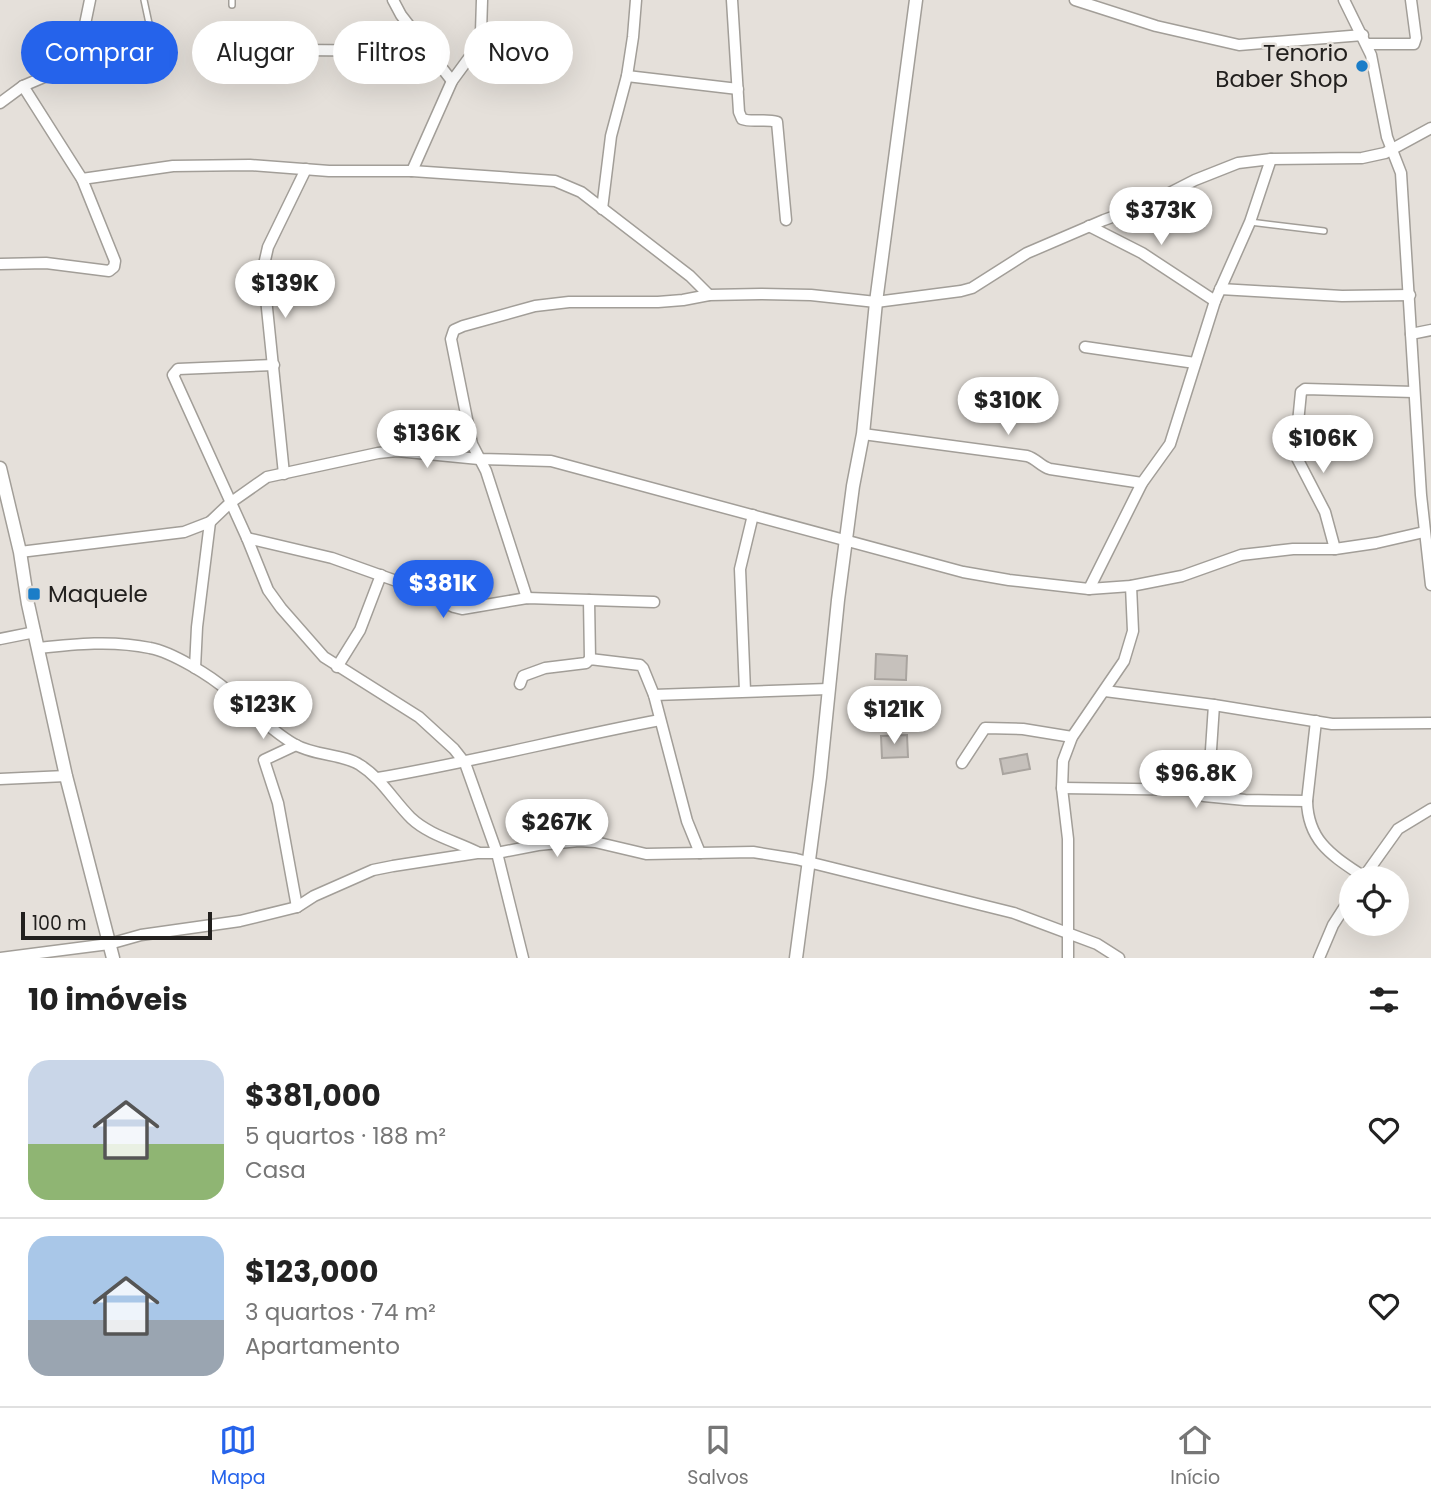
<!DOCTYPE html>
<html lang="pt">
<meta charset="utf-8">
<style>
:root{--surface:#fff;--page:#f2f2f2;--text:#222;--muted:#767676;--line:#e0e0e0;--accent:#2563eb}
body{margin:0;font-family:Poppins,sans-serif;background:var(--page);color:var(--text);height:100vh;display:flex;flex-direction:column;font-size:26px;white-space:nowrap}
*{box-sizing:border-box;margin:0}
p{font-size:23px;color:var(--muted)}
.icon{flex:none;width:38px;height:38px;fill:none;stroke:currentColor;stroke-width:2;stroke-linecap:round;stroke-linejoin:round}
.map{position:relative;height:958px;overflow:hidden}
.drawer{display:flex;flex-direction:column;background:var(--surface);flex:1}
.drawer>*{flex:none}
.banner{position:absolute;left:21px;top:21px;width:700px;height:63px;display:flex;gap:14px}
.buttons{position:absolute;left:1339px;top:866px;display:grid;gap:14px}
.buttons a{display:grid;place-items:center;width:70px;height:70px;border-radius:50%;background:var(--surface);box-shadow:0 7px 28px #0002;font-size:35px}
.scale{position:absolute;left:21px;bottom:18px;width:191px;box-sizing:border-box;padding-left:7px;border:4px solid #22201e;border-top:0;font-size:19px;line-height:24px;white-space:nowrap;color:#22201e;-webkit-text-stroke:5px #e5e0da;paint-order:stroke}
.price{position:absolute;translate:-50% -60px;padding:0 16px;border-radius:24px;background:#fff;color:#222;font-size:23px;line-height:46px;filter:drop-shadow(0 2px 4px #0008)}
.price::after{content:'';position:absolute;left:50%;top:42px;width:21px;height:16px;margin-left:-10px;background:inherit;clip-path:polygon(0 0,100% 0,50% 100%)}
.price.selected{background:var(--accent);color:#fff}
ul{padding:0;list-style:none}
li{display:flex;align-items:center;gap:21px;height:175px;padding:0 28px}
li+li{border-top:2px solid var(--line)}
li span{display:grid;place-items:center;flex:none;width:196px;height:140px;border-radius:21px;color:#555}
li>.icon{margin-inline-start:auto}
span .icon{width:84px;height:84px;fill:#fffc;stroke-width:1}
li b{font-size:30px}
h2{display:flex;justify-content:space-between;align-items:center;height:84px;padding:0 28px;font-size:30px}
.chip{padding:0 24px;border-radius:32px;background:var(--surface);box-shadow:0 7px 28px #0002;font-size:24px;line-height:63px}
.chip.selected{background:var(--accent);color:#fff}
.tabs{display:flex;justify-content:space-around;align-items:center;height:98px;border-top:2px solid var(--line);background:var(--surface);font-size:19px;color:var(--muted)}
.tabs a{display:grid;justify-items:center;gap:4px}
.tabs .selected{color:var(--accent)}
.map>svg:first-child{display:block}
.building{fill:#c6c1bc;stroke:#a9a49f;stroke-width:2}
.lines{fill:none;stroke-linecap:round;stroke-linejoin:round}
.service-casing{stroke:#a29e98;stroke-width:8}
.minor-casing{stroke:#a29e98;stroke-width:13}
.tertiary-casing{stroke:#a29e98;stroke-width:15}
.service{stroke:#fff;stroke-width:5}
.minor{stroke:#fff;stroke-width:10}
.tertiary{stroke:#fff;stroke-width:12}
.poi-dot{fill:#1a7dc8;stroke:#e5e0da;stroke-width:2.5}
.labels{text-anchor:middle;stroke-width:5;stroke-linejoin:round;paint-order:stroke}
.poi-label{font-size:23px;fill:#22201e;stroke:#e5e0da;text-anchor:end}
</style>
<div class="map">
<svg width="1431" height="958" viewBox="0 0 1431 958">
<rect width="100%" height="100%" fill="#e5e0da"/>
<!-- building -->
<g class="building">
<polygon points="876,654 907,656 906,680 875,679"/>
<polygon points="907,735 908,757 882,758 881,736"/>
<polygon points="1027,754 1030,769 1003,774 1000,759"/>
</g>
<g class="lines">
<!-- service casing -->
<g class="service-casing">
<g id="service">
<polyline points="144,0 150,28"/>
<polyline points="232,5 232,0"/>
<polyline points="1250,222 1324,231"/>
</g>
</g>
<!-- minor casing -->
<g class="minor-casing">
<g id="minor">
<polyline points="393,0 401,15 452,81"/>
<path d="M732,0l7,112 3,7c11,4 23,-1 35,3l9,98"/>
<polyline points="1075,0 1156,26 1239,45 1363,35"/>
<polyline points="1344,0 1371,55 1387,137 1401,173 1421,495 1431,585"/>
<polyline points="1367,44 1414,44 1416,38 1411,0"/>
<polyline points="293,50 429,51"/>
<polyline points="627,76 738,89"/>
<polyline points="0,103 23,86 77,63 90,0"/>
<polyline points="412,171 452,81 474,51 481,32 482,0"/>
<polyline points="82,179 173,166 250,165 329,171 412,171 555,181 581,192 690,276 709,295"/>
<polyline points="602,209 611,136 627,76 633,37 636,0"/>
<polyline points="1089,226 1142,253 1215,301"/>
<polyline points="0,264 46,263 109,271 114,267 115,261 82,179 23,86"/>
<polyline points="1220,289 1342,296 1410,295"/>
<polyline points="1411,334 1431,330"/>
<polyline points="1085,347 1195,363"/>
<polyline points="274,365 178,369 173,375 247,538 268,590 281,608 324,657 419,717 454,749 465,763 497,853 523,958"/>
<path d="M863,434l164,22c10,3 13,10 23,13l92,14"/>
<polyline points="284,474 263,269 268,247 306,169"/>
<polyline points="247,538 332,558 402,583 454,607 462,609 527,598 654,602"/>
<polyline points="1335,549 1325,512 1297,458 1296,443 1301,392 1305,389 1414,392"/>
<polyline points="20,552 184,532 210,522 230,503 267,477 378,453 397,451 479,459 551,461 963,572 1009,580 1089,589 1131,586 1182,576 1241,555 1293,549 1335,549 1376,543 1424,532"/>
<polyline points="1089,589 1142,483 1170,444 1215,301 1250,222 1271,159"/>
<polyline points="527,598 486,471 472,444 451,339 454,330 463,326 535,306 569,302 658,302 683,300 709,295 761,294 811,295 876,302 961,291 972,288 1027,253 1104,220 1148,204 1195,180 1238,163 1271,159 1362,158 1385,153 1431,128"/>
<polyline points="589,600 590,659"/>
<polyline points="0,639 35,632"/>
<path d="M39,648c36,-4 74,-8 111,0 22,4 61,28 78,43 22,18 42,39 66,53 20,12 50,10 66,21 21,13 33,35 51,53 18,17 44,23 66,34"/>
<polyline points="337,667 360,630 381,575"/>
<polyline points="195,668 197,627 210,522"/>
<polyline points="520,684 523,676 545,668 586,663 590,659 640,665 643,668 654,695 687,821 700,853"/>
<polyline points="745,691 740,569 753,515"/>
<polyline points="1105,691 1214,705 1332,724 1431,723"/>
<polyline points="654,695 828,689"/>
<polyline points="1214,705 1211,750 1203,790 1204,796 1245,800 1307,801"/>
<path d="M1316,721l-9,80c1,41 26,55 57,76"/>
<polyline points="296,745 264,760 278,803 297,907"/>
<polyline points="962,763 985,728 1023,729 1072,737"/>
<path d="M378,778c94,-16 187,-40 282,-58"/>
<polyline points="0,779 66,776"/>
<polyline points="1062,788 1203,790"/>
<polyline points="1363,878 1398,829 1431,809"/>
<polyline points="0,958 109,944 141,935 240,921 297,907 314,896 373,870 393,866 477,853 497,853 538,845 579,841 595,842 646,854 753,852 796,859 1014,913 1097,944 1119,958"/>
<polyline points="1068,958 1068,839 1062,788 1063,761 1072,737 1124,661 1133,631 1131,586"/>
<polyline points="1319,958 1333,925 1351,897"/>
</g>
</g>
<!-- tertiary casing -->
<g class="tertiary-casing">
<g id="tertiary">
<polyline points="0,468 20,552 28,604 66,776 113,958"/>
<polyline points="796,958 820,777 838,600 853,486 863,434 876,302 916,0"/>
</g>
</g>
<!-- service -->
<use href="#service" class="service"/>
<!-- minor -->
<use href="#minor" class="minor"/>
<!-- tertiary -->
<use href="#tertiary" class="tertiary"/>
</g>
<!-- markers -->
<g class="poi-dot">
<circle cx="1362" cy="66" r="7"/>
<rect x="27" y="587" width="14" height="14" rx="3.5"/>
</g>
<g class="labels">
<!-- poi labels -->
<g class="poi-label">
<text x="1348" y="61">Tenorio<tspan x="1348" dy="26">Baber Shop</tspan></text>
<text x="48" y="602" text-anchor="start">Maquele</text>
</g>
</g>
</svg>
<div class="buttons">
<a><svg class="icon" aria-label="locate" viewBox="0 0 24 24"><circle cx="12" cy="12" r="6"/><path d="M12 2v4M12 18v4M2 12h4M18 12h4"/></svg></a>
</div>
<div class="scale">100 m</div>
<b class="price" style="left:1161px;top:247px">$373K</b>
<b class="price" style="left:285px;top:320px">$139K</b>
<b class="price" style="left:1008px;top:437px">$310K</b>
<b class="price" style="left:427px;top:470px">$136K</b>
<b class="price" style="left:1323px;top:475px">$106K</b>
<b class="price selected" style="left:443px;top:620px">$381K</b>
<b class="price" style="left:263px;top:741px">$123K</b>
<b class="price" style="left:894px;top:746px">$121K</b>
<b class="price" style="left:1196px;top:810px">$96.8K</b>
<b class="price" style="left:557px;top:859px">$267K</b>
<div class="banner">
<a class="chip selected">Comprar</a>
<a class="chip">Alugar</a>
<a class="chip">Filtros</a>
<a class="chip">Novo</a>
</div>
</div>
<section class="drawer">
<h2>10 imóveis<svg class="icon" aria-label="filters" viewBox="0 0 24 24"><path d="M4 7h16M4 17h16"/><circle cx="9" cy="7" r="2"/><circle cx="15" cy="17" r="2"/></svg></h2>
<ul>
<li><span style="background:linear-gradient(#c9d6e8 60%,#8fb573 0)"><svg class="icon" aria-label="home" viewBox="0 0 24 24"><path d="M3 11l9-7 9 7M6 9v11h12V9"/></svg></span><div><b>$381,000</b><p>5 quartos · 188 m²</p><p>Casa</p></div><svg class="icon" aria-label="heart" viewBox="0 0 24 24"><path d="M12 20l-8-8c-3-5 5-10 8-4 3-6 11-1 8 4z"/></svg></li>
<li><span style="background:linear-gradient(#a9c7e8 60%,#9aa5b1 0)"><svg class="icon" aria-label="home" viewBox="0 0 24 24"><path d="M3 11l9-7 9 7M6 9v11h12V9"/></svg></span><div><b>$123,000</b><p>3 quartos · 74 m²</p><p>Apartamento</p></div><svg class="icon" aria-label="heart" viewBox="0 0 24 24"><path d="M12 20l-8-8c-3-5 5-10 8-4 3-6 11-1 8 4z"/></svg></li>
</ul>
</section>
<nav class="tabs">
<a class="selected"><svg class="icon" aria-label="map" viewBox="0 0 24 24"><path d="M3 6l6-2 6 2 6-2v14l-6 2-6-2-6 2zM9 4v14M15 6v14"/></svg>Mapa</a>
<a><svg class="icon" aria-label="saved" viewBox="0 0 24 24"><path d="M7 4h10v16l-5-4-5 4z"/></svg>Salvos</a>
<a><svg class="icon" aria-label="home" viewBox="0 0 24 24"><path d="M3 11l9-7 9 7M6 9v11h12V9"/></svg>Início</a>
</nav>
